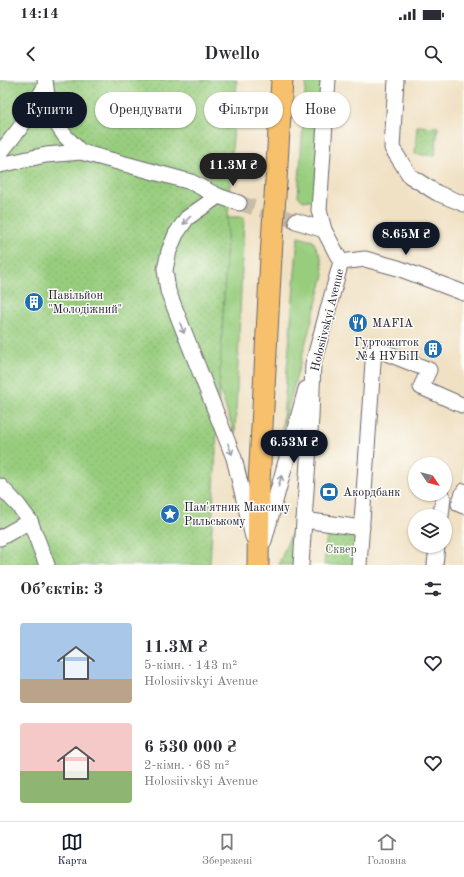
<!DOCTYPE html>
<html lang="uk">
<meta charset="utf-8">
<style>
:root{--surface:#fff;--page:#f7f7f7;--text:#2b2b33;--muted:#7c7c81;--line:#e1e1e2;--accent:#111827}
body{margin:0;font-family:"Old Standard TT",serif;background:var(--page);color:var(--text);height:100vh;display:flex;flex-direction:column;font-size:15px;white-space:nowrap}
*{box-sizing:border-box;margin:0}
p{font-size:13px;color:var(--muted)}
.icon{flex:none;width:22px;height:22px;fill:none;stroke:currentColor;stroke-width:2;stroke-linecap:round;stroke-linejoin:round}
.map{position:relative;height:485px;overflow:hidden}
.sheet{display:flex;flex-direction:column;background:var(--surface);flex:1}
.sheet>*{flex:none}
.guide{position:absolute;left:12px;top:12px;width:440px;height:36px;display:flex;gap:8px}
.needle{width:26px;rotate:125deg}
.controls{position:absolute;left:408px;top:377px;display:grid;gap:8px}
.controls a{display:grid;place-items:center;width:44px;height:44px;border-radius:50%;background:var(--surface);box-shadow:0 1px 3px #0004;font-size:20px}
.price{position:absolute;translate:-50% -34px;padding:0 9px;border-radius:14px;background:var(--accent);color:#fff;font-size:13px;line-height:26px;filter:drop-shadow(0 1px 2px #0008)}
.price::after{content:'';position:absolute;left:50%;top:24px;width:12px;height:9px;margin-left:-6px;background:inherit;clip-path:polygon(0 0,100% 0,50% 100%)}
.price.on{background:#222;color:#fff}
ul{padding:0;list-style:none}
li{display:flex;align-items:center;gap:12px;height:100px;padding:0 20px}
li span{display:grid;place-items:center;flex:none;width:112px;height:80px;border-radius:4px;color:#555}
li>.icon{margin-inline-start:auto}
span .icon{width:48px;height:48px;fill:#fffc;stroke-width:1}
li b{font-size:17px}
h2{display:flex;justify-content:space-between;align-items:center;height:48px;padding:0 20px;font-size:17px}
.chip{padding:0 14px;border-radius:18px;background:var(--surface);box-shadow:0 1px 3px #0004;font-size:14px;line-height:36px}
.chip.on{background:var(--accent);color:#fff}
.status{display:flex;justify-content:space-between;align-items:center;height:28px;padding:0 20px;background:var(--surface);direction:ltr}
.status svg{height:11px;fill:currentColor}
header{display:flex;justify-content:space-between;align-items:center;height:52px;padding:0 20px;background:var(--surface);font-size:18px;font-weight:700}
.tabs{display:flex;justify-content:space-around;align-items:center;height:56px;border-top:1px solid var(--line);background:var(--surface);font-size:11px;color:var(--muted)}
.tabs a{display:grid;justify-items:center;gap:2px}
.tabs .on{color:var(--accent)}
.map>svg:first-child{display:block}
.grass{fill:#98cd7e;stroke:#5d785c}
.park{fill:url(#park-dots);stroke:#5d785c}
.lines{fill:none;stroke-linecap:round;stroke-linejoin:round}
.minor-tunnel{stroke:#c7bba9;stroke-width:15;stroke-dasharray:15 8;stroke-linecap:butt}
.minor-casing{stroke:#6a656b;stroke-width:17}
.highway-casing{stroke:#6a656b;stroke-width:23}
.minor{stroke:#fff;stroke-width:15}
.highway{stroke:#f7c06c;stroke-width:21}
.highway-bridge-casing{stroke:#6a656b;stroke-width:23;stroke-linecap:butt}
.highway-bridge{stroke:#f7c06c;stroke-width:21}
.oneway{stroke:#9c9ca7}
.labels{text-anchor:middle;stroke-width:3;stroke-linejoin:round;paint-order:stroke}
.poi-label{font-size:12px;fill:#22223b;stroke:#fdfcf7;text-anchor:start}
.street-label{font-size:12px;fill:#22223b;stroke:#fdfcf7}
.park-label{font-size:12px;fill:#4b5e52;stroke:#fdfcf7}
</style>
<div class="status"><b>14:14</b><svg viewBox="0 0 49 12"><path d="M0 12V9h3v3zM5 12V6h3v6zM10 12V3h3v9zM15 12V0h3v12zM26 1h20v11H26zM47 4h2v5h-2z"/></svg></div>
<header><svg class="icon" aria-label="back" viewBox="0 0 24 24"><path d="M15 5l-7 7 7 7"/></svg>Dwello<svg class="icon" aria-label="search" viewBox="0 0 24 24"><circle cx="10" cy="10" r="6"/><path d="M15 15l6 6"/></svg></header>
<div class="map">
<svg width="464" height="485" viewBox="0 0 464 485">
<defs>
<pattern id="park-dots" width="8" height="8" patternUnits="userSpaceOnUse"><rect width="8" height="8" fill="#98cd7e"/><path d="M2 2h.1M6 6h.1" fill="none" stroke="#83b06e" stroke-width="1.8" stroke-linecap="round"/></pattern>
</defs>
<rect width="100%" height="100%" fill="#fdfcf7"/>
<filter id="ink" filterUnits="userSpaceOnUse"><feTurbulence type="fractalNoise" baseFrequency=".025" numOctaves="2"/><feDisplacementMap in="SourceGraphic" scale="8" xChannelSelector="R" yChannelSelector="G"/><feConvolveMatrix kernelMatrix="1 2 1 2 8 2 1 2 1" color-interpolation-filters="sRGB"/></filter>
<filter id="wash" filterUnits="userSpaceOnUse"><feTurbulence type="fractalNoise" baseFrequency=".012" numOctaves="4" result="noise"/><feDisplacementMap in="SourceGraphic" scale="16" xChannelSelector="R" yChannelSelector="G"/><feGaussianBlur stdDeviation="0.9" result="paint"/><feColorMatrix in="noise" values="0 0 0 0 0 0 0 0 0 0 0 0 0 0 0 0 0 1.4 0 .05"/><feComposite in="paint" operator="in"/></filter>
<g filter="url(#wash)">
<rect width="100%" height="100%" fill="#f0e1c4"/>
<!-- grass -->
<g class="grass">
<polygon points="306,0 322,0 315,119 303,121 298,116"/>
<polygon points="222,137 244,137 235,355 184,203"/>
<polygon points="298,157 313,161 321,177 324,195 282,350"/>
<polygon points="291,454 298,455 296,485 279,485 280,481"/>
</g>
<!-- park -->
<g class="park">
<polygon points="0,0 237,0 230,101 210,485 0,485"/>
<polygon points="417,46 438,47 435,76 415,74"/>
<polygon points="327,452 358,454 356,485 324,485"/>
</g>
</g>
<g filter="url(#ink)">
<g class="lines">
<!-- minor-tunnel -->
<polyline class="minor-tunnel" points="239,123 296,141"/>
<!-- minor casing -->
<g class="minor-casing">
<g id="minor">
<polyline points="45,0 49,33 65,56 81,72"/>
<polyline points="396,0 392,68 410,96 437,113 464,124"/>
<polyline points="0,73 20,48 45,7"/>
<polyline points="0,85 46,75 81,72 191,102 218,116 239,123"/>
<polyline points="218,116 187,138 176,154 169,171 165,190 168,211 234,378 253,457"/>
<polyline points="296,141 324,150"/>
<polyline points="341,182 365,179 398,188 464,213"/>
<polyline points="0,406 18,425 30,441 47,485"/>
<polyline points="464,411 459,424 464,426"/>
<polyline points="441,436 443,417"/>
<polyline points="304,440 362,448"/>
<polyline points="0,458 30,441"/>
<polyline points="264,461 306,309"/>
<polyline points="301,485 311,337 313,284 341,182 324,150 319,130 328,0"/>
<polyline points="359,485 374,268 429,290 421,307 464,326"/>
<polyline points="435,485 437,466"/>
</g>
</g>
<!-- highway casing -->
<g class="highway-casing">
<g id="highway">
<polyline points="276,101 282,0"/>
<polyline points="258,485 259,403 271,177"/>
</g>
</g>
<!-- minor -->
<use href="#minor" class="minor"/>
<!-- highway -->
<use href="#highway" class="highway"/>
<!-- highway-bridge casing -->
<g class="highway-bridge-casing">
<polyline id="highway-bridge" points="271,177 276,101"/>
</g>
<!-- highway-bridge -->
<use href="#highway-bridge" class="highway-bridge"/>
</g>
<!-- one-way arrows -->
<defs><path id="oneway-shaft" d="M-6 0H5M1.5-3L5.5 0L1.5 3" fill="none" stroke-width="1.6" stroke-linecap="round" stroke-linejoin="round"/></defs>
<g class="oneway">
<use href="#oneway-shaft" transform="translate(187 140) rotate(133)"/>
<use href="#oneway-shaft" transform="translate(182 248) rotate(69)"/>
<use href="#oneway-shaft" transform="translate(230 369) rotate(69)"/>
<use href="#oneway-shaft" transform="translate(280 401) rotate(-74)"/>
</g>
</g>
<!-- icons -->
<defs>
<g id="building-disc" transform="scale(1)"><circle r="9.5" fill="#1f6fb2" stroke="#fdfcf7"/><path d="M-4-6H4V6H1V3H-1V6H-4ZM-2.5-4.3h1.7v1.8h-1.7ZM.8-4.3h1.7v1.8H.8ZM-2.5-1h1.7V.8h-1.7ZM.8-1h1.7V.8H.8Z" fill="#fff"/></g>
<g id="restaurant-disc" transform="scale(1)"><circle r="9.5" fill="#1f6fb2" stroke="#fdfcf7"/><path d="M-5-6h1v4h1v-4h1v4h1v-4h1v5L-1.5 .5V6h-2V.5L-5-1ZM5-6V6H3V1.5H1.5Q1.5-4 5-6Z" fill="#fff"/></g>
<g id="bank-disc" transform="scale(1)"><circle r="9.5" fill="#1f6fb2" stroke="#fdfcf7"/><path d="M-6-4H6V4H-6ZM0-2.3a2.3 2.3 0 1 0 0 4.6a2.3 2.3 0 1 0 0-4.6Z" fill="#fff"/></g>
<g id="sight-disc" transform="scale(1)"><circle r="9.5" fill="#1f6fb2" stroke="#fdfcf7"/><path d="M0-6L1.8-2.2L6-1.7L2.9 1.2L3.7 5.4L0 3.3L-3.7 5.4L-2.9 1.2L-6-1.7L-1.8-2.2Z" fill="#fff"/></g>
</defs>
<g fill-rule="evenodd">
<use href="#building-disc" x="34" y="222"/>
<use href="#restaurant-disc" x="358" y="243"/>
<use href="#building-disc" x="433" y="269"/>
<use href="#bank-disc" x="329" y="412"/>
<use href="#sight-disc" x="170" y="434"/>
</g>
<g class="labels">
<!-- poi labels -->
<g class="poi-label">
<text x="48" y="219">Павільйон<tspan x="48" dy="14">"Молодіжний"</tspan></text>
<text x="372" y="247">MAFIA</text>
<text x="419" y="266" text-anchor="end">Гуртожиток<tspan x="419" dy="14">№4 НУБіП</tspan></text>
<text x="343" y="416">Акордбанк</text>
<text x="184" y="431">Пам'ятник Максиму<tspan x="184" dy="14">Рильському</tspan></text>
</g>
<!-- street labels -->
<g class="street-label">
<text transform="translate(327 240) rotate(-76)" y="4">Holosiivskyi Avenue</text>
</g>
<!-- park labels -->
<g class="park-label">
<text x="341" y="473">Сквер</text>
</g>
</g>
</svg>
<div class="controls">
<a><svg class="needle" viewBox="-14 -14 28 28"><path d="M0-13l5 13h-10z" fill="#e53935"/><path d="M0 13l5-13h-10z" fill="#7c7c81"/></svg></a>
<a><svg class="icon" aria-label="layers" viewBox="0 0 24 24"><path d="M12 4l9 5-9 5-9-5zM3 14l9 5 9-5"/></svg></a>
</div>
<b class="price on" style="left:233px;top:107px">11.3M ₴</b>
<b class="price" style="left:406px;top:176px">8.65M ₴</b>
<b class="price" style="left:294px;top:384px">6.53M ₴</b>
<div class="guide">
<a class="chip on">Купити</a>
<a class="chip">Орендувати</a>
<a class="chip">Фільтри</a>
<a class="chip">Нове</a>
</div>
</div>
<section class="sheet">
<h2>Об’єктів: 3<svg class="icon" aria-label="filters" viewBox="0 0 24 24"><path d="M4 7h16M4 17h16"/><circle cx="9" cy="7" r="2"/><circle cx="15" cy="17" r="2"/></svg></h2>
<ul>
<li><span style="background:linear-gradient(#a9c7e8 70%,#b9a48a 0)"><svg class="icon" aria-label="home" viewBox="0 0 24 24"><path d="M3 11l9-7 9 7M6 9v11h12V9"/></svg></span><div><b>11.3M ₴</b><p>5-кімн. · 143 m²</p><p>Holosiivskyi Avenue</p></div><svg class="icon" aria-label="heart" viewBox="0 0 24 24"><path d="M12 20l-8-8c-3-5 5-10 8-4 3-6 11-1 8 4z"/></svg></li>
<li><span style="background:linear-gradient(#f6c9c9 60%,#8fb573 0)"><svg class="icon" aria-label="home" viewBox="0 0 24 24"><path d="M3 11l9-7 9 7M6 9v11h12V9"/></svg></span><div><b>6 530 000 ₴</b><p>2-кімн. · 68 m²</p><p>Holosiivskyi Avenue</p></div><svg class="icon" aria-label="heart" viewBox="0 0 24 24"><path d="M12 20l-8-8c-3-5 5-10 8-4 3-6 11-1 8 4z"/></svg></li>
</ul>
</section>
<nav class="tabs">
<a class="on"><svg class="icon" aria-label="map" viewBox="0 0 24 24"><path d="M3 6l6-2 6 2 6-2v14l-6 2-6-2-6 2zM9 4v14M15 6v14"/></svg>Карта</a>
<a><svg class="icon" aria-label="saved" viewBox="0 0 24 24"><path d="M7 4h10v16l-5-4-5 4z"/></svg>Збережені</a>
<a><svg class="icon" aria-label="home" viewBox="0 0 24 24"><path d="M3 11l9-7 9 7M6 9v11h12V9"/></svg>Головна</a>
</nav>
